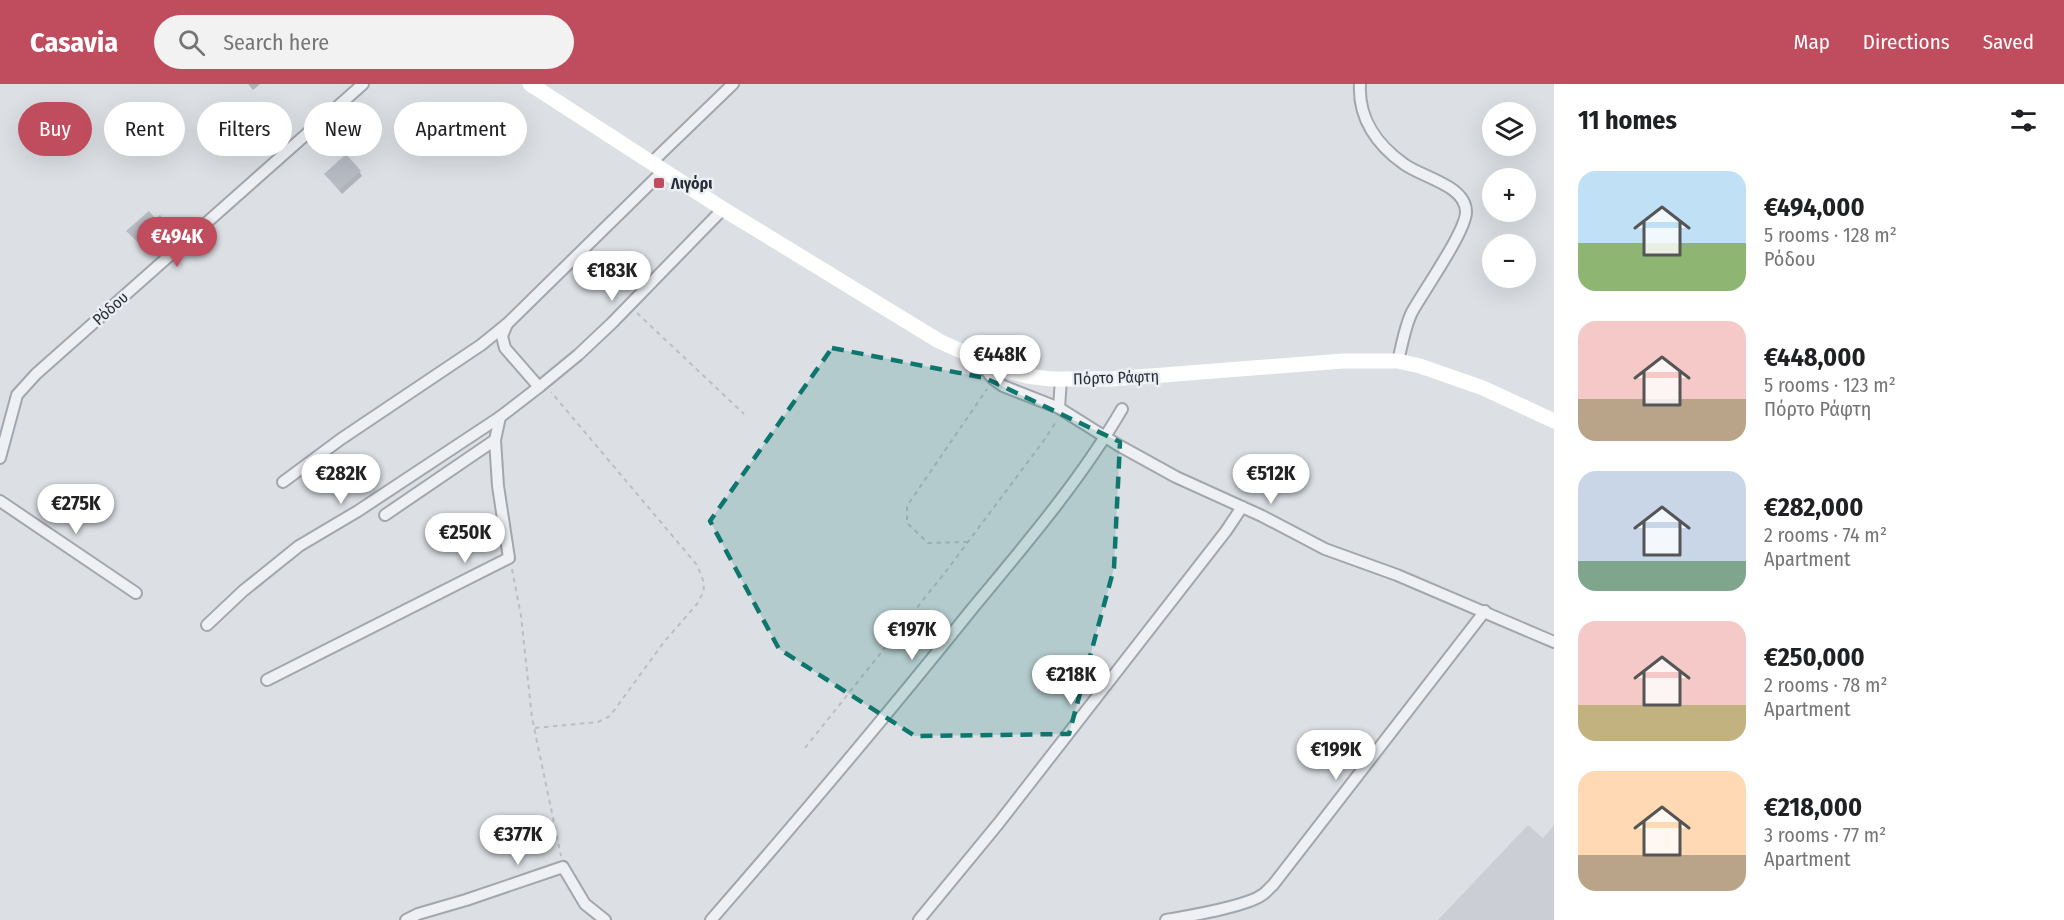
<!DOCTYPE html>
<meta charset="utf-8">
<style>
:root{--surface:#fff;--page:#f2f2f2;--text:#202124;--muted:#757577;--accent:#bf4d5e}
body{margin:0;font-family:"Fira Sans Condensed",sans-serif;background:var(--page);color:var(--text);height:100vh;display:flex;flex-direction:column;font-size:22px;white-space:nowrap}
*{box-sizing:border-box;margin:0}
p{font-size:20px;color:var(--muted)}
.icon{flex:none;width:33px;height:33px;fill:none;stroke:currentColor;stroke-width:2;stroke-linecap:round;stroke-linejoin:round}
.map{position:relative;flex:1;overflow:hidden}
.details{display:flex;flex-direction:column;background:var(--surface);width:510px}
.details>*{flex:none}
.top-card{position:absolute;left:18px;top:18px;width:570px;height:54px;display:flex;gap:12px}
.controls{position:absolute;left:1482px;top:18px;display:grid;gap:12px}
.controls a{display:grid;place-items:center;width:54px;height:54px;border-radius:50%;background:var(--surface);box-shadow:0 6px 24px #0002;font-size:30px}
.price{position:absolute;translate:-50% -51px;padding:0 14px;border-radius:21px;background:#fff;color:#222;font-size:20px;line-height:39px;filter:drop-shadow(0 2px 3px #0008)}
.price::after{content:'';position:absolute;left:50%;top:36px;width:18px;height:14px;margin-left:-9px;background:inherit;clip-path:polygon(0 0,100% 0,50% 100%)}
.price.on{background:var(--accent);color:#fff}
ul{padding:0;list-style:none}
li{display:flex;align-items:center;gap:18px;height:150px;padding:0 24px}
li span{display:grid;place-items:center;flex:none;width:168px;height:120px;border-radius:18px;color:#555}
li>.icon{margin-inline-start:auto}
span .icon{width:72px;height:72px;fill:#fffc;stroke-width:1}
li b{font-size:26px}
h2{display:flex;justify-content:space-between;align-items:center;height:72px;padding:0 24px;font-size:26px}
.chip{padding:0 21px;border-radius:27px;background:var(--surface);box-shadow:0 6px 24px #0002;font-size:21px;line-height:54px}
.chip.on{background:var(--accent);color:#fff}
header{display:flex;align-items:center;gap:36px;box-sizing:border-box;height:84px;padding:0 30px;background:var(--accent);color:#fff}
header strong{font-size:28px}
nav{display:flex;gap:33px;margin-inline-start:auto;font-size:21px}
.search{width:420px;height:54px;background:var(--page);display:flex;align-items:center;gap:15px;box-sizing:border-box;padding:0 21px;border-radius:33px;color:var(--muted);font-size:22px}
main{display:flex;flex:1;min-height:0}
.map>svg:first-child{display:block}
.built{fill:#cbcfd5}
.shadow{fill:#0003}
.building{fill:#b7bcc4}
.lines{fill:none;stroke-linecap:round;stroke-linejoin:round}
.minor-casing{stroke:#a2a7ae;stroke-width:14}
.path{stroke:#bbbec3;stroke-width:2;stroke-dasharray:4.5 4.5;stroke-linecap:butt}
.minor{stroke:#eff0f4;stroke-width:10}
.secondary{stroke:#fff;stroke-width:15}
.marked{fill:#0f766e;fill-opacity:0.2;stroke:#0f766e;stroke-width:4.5;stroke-dasharray:12 8;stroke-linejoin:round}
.poi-dot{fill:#bf4d5e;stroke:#ebeff3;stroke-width:2}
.labels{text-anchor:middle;stroke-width:5;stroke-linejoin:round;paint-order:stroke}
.poi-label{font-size:16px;font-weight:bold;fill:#282e39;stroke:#ebeff3;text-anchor:start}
.street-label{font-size:16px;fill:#282e39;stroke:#ebeff3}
</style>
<header>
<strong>Casavia</strong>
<div class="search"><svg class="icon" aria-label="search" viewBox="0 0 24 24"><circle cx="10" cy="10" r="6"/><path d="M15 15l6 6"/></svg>Search here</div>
<nav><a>Map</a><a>Directions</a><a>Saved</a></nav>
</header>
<main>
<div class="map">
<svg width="1554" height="836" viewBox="0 0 1554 836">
<rect width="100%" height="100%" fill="#dce0e5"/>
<!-- built -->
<polygon class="built" points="1528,741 1543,754 1554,741 1554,836 1438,836"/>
<!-- shadow -->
<g class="shadow">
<polygon points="248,0 260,0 253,6"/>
<polygon points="359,87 362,92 342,110 326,90"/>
<polygon points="156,137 165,140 168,144 165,147 163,145 156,152 157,154 145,166 131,151"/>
</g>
<!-- building -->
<g class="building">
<polygon points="346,70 361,87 339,106 324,90"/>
<polygon points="149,127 156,135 160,131 167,139 162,144 160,142 154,147 156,149 142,162 126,147"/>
</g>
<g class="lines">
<!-- minor casing -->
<g class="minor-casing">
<g id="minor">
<path d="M1360,0c-2,34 17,61 44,80 17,13 62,21 62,48 0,19 -43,80 -54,100 -7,14 -10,33 -14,49"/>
<polyline points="651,79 733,0"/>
<polyline points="507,240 502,252 505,264 539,303 578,271 612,239 723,125"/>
<polyline points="983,278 986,286 993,295 1003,302 1059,324 1118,361 1176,393 1262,432 1325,465 1397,491 1554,558"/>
<polyline points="1059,324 1061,295"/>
<polyline points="0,374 17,311 36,290 363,0"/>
<polyline points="283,398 341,355 481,261 507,240 663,87"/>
<polyline points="0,417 136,509"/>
<polyline points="385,431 495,356"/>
<polyline points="207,541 243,507 299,462 358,427 500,333"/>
<polyline points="267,596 509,474 498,402 495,356 500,333 539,303"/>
<polyline points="406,836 418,830 466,816 563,783 585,820 605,836"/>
<path d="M711,836c89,-102 176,-205 261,-311 53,-64 108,-128 150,-200"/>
<polyline points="919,836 998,740 1226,447 1242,423"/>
<path d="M1166,836c22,-4 79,-13 96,-25 4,-2 7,-7 11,-10l212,-274"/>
</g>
</g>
<!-- path -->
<g class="path">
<polyline points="637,229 744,330"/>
<polyline points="968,458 928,459 907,439 907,422 987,305"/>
<polyline points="512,485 521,532 532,634 561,772"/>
<polyline points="535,644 598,638 610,632 664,558 697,520 704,507 703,496 697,481 551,308"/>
<polyline points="805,664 947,486 1045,355 1057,336"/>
</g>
<!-- minor -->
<use href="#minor" class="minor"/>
<!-- secondary -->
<polyline class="secondary" points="530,0 723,125 939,257 1001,285 1027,292 1051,295 1112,295 1343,277 1398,277 1420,282 1483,304 1554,337"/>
</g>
<!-- marked area -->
<path class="marked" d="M832,264l153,30 135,64 -6,126 -45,166 -154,2 -136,-87 -69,-128z"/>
<!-- markers -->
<rect class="poi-dot" x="653" y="93" width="12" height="12" rx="3"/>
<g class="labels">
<!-- poi labels -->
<g class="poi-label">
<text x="671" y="105">Λιγόρι</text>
</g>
<!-- street labels -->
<g class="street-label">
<text transform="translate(110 224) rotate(-42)" y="6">Ρόδου</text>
<text transform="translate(1116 293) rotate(-2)" y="6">Πόρτο Ράφτη</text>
</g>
</g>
</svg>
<div class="controls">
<a><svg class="icon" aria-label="layers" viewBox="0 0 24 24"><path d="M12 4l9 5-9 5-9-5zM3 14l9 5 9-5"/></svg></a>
<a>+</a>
<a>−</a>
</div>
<b class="price on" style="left:177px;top:184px">€494K</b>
<b class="price" style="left:612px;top:218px">€183K</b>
<b class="price" style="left:1000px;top:302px">€448K</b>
<b class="price" style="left:341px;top:421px">€282K</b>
<b class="price" style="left:1271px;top:421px">€512K</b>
<b class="price" style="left:76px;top:451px">€275K</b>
<b class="price" style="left:465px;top:480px">€250K</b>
<b class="price" style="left:912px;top:577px">€197K</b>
<b class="price" style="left:1071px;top:622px">€218K</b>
<b class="price" style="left:1336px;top:697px">€199K</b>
<b class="price" style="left:518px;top:782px">€377K</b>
<div class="top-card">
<a class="chip on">Buy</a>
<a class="chip">Rent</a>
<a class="chip">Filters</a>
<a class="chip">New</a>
<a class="chip">Apartment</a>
</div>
</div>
<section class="details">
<h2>11 homes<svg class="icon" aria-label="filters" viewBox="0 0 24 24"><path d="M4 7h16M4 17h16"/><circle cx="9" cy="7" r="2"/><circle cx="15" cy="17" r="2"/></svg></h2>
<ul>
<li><span style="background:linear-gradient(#bfe0f5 60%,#8fb573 0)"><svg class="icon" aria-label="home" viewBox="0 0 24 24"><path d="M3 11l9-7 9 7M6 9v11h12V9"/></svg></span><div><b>€494,000</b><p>5 rooms · 128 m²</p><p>Ρόδου</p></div></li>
<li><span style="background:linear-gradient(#f6c9c9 65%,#b9a48a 0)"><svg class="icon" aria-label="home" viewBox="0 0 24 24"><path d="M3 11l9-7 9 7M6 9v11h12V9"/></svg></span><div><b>€448,000</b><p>5 rooms · 123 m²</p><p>Πόρτο Ράφτη</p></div></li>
<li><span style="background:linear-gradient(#c9d6e8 75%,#7fa58c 0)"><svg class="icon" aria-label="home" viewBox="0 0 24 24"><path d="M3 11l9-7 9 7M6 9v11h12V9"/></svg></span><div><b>€282,000</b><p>2 rooms · 74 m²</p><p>Apartment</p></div></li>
<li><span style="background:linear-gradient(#f6c9c9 70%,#c2b280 0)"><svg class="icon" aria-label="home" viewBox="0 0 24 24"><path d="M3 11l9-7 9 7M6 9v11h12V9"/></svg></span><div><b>€250,000</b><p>2 rooms · 78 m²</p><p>Apartment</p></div></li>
<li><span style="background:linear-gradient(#ffd9b3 70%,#b9a48a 0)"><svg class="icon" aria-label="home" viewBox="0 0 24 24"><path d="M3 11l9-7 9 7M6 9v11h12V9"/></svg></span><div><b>€218,000</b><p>3 rooms · 77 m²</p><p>Apartment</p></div></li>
</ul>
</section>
</main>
